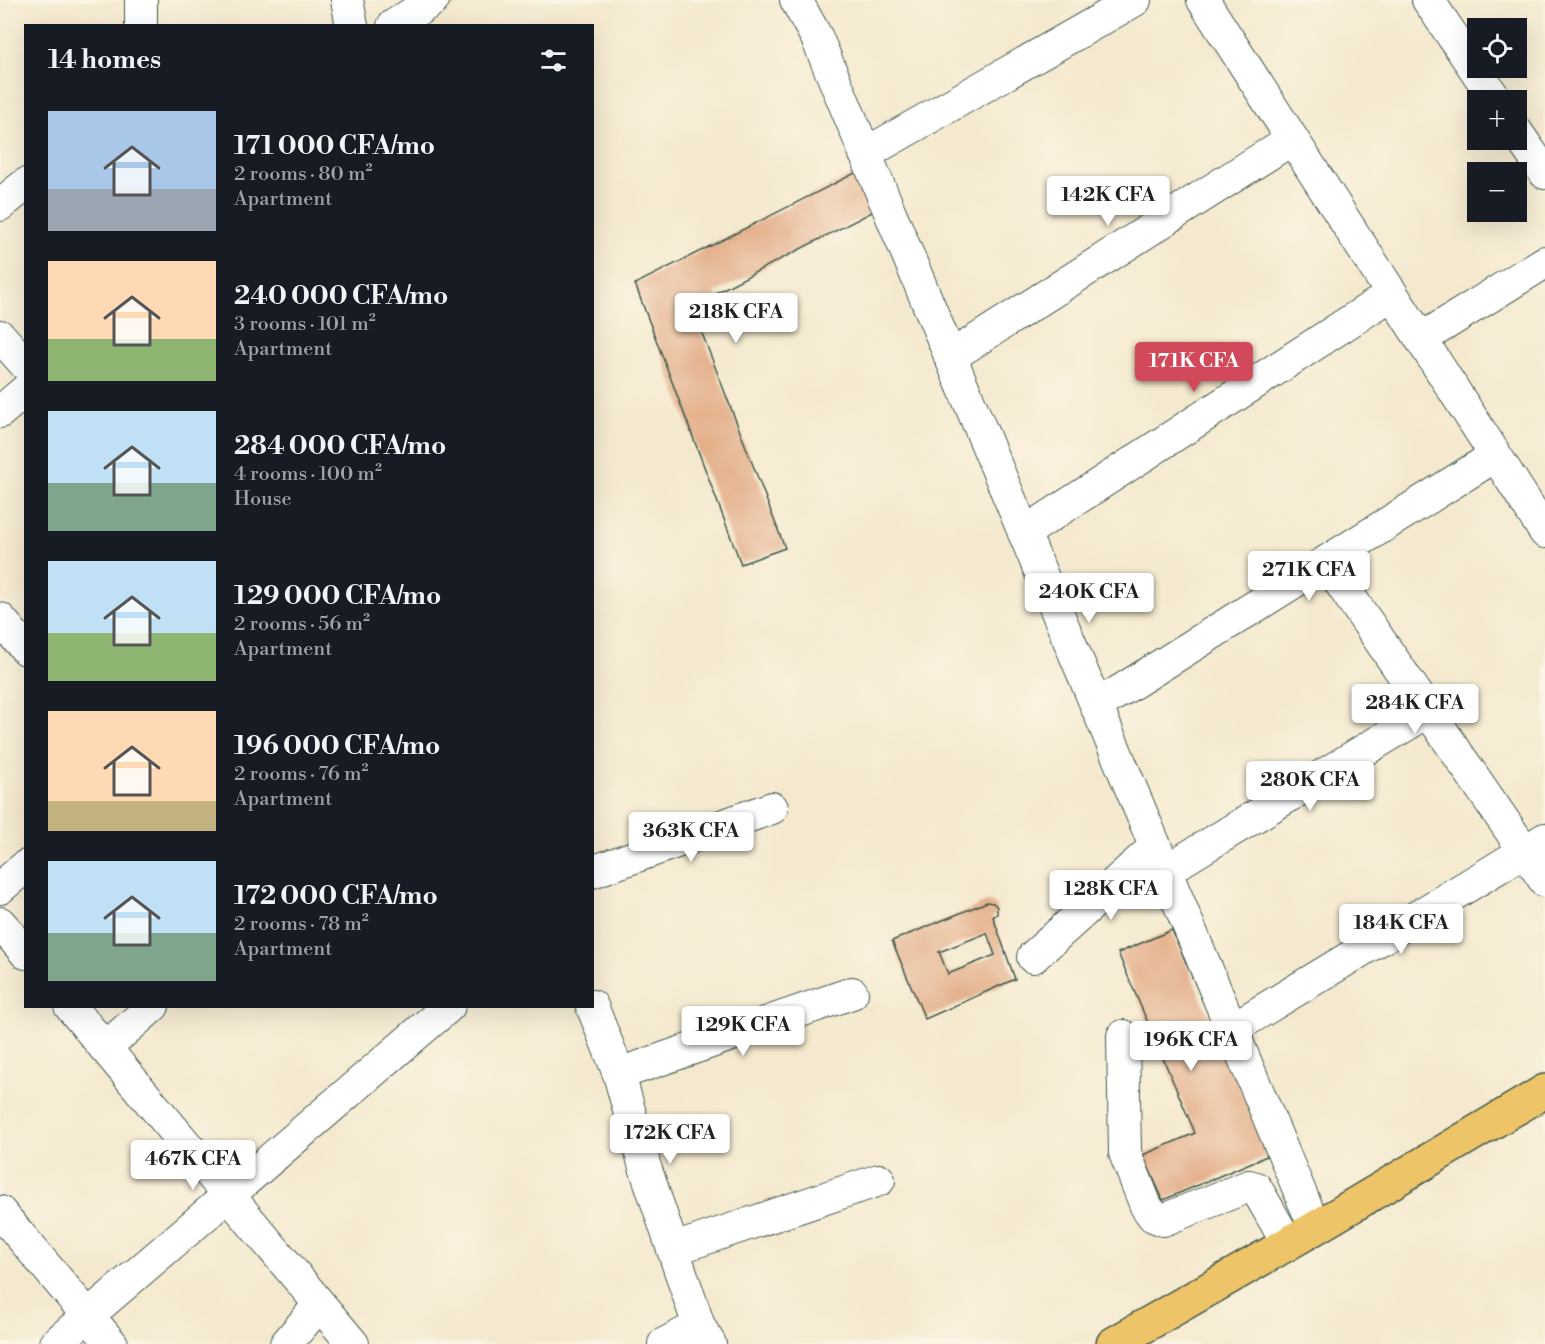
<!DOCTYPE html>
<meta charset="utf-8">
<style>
:root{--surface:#171b24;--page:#242831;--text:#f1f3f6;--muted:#9ea1a6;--accent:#d1495b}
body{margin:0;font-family:"Libre Bodoni",serif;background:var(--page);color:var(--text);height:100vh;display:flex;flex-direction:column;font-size:22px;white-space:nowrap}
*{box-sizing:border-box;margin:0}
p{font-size:20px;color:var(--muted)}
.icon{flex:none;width:33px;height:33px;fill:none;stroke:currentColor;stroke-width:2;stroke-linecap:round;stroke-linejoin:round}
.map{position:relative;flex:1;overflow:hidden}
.drawer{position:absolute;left:24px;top:24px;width:570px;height:984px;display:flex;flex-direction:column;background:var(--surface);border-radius:0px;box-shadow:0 6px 24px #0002}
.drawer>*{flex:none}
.buttons{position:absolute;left:1467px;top:18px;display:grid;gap:12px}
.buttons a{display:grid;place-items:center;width:60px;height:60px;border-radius:0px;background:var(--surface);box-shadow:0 6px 24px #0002;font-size:30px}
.price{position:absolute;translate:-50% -51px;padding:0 14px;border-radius:6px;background:#fff;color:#222;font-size:20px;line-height:39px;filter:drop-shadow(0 2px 3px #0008)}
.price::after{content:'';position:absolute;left:50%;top:36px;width:18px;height:14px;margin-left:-9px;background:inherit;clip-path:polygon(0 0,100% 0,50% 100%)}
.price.active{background:var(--accent);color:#fff}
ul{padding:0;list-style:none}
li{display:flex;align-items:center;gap:18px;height:150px;padding:0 24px}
li span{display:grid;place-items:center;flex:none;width:168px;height:120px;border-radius:0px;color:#555}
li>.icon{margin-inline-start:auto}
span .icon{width:72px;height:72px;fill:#fffc;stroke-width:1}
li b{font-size:26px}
h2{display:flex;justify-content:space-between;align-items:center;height:72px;padding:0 24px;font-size:26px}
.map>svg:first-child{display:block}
.building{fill:#e3ae88;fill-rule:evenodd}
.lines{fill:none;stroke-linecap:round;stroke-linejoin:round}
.minor-casing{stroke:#3f574b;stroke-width:34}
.major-casing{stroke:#3f574b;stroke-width:36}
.minor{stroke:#fff;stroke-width:32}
.major{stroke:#eec469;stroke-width:33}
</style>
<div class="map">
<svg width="1545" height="1344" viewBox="0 0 1545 1344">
<rect width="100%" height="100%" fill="#fcf5e5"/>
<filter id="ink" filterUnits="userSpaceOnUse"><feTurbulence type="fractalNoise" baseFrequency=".0167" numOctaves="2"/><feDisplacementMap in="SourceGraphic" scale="12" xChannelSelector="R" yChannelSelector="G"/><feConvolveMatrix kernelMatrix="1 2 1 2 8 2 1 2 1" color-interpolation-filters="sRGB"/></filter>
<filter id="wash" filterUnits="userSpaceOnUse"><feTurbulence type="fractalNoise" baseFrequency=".008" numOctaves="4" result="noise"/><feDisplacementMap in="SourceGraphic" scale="24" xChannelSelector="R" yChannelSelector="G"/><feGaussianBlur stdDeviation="1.35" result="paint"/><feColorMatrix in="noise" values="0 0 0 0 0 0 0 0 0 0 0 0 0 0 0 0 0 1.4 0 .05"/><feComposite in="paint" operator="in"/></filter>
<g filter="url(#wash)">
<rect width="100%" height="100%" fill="#f4e9ce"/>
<g id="blocks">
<!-- building -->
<g class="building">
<polygon points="863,169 880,208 715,293 719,302 717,317 712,323 700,328 785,548 741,564 635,284"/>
<path d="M987,902l6,1 4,4v7l-4,3 22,62 -90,40 -33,-78zM987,933l8,22 -47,19 -9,-22z"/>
<polygon points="1172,930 1269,1155 1163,1200 1143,1155 1195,1133 1118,953"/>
</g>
</g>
</g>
<g filter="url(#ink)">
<use href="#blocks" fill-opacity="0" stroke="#3f574b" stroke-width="1.5"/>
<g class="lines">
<!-- minor casing -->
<g class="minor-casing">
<g id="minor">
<polyline points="347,0 352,26"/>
<polyline points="796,0 817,38 1315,1228"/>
<polyline points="1203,0 1545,532"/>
<polyline points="1428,0 1496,100"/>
<polyline points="141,26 141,0"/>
<polyline points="393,26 433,0"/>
<polyline points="1516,131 1545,173"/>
<polyline points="865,154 1135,0"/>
<polyline points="0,205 26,184"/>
<polyline points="0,336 26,365"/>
<polyline points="1421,339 1545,262"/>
<polyline points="950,357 1292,139"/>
<polyline points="0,412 26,390"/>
<polyline points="1024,533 1392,294"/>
<polyline points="1326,562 1545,881"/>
<polyline points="0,619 26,649"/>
<polyline points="1096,706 1495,456"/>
<polyline points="1165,871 1429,711"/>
<polyline points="592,872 772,808"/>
<polyline points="0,888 26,866"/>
<polyline points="0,923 26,953"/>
<polyline points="1033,957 1155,847"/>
<polyline points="70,1006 353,1344"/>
<polyline points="592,1006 619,1074 645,1167 699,1326 710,1344"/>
<polyline points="1232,1029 1545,839"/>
<polyline points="1123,1036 1125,1153 1146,1206 1153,1216 1163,1220 1249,1186 1256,1188 1288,1244"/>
<polyline points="105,1048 153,1006"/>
<polyline points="619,1074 852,993"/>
<polyline points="0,1212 112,1344"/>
<polyline points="674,1249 879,1180"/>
<polyline points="55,1344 449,1006"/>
<polyline points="286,1344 319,1305"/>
<polyline points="664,1344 699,1326"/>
</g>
</g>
<!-- major casing -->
<g class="major-casing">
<polyline id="major" points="1113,1344 1315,1228 1545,1091"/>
</g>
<!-- minor -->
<use href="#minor" class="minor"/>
<!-- major -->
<use href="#major" class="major"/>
</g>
</g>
</svg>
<div class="buttons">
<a><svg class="icon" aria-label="locate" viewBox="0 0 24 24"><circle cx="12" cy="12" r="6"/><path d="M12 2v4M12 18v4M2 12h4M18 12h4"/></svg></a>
<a>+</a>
<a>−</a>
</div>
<b class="price" style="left:1108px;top:227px">142K CFA</b>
<b class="price" style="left:736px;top:344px">218K CFA</b>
<b class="price active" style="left:1194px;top:393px">171K CFA</b>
<b class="price" style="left:1309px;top:602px">271K CFA</b>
<b class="price" style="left:1089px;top:624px">240K CFA</b>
<b class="price" style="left:1415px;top:735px">284K CFA</b>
<b class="price" style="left:1310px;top:812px">280K CFA</b>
<b class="price" style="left:691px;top:863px">363K CFA</b>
<b class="price" style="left:1111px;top:921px">128K CFA</b>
<b class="price" style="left:1401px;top:955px">184K CFA</b>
<b class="price" style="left:743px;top:1057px">129K CFA</b>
<b class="price" style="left:1191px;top:1072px">196K CFA</b>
<b class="price" style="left:670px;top:1165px">172K CFA</b>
<b class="price" style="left:193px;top:1191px">467K CFA</b>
<section class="drawer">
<h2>14 homes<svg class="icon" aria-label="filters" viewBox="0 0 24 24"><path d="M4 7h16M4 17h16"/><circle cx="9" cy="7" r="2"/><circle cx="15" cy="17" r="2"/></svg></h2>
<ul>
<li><span style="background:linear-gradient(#a9c7e8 65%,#9aa5b1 0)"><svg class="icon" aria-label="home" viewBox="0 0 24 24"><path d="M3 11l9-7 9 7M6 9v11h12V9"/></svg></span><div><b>171 000 CFA/mo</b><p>2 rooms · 80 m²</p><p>Apartment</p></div></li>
<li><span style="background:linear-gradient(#ffd9b3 65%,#8fb573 0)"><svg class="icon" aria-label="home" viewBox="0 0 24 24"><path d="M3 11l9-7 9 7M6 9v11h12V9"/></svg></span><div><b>240 000 CFA/mo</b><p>3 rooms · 101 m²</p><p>Apartment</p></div></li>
<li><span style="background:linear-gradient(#bfe0f5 60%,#7fa58c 0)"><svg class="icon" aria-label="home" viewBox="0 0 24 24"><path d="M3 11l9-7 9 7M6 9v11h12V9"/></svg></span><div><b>284 000 CFA/mo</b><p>4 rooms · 100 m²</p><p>House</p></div></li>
<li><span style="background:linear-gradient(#bfe0f5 60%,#8fb573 0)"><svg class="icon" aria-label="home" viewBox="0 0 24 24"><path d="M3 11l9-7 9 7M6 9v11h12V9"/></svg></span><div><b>129 000 CFA/mo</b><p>2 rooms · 56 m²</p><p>Apartment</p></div></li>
<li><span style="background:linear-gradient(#ffd9b3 75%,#c2b280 0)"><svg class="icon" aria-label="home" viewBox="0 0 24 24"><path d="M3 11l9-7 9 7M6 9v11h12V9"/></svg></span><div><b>196 000 CFA/mo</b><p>2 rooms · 76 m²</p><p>Apartment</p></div></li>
<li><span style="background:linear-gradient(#bfe0f5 60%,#7fa58c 0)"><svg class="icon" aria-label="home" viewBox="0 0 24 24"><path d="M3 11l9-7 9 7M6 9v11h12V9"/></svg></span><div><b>172 000 CFA/mo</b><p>2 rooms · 78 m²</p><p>Apartment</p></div></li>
</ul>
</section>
</div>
